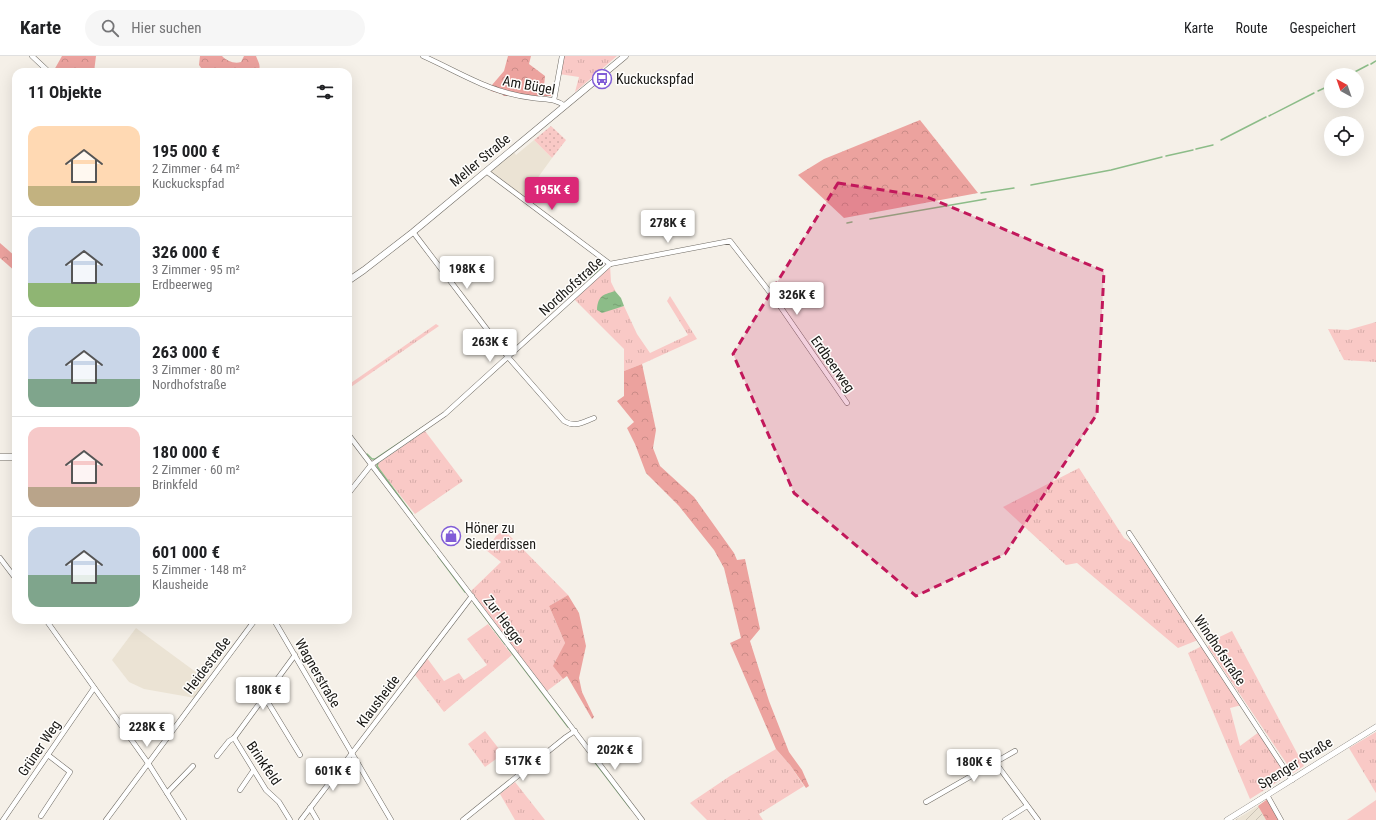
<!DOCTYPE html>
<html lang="de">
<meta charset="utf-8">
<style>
:root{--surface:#fff;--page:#f6f6f6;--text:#202124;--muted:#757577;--line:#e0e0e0;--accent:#db2777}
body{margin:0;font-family:"Roboto Condensed",sans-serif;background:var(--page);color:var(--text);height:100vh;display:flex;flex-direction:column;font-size:15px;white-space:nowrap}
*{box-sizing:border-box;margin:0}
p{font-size:13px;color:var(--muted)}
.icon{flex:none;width:22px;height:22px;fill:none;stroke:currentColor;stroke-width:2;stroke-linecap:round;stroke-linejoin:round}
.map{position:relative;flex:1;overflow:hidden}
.side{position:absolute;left:12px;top:12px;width:340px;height:556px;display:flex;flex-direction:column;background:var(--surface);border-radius:12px;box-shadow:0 4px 16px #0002}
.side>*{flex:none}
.needle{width:26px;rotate:320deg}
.buttons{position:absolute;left:1324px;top:12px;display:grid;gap:8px}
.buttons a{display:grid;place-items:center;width:40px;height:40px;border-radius:50%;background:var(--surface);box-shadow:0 4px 16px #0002;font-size:20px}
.price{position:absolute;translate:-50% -34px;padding:0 9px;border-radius:4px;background:#fff;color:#222;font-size:13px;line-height:26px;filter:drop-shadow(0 1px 2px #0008)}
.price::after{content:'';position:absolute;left:50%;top:24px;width:12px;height:9px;margin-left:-6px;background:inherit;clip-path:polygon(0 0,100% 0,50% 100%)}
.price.current{background:var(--accent);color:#fff}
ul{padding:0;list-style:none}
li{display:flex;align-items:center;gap:12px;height:100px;padding:0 16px}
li+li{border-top:1px solid var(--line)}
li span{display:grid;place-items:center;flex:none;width:112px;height:80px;border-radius:12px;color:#555}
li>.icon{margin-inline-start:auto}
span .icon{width:48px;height:48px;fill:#fffc;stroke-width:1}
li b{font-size:17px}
h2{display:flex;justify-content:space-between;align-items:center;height:48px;padding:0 16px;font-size:17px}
header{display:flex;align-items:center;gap:24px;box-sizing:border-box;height:56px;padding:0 20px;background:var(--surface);border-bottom:1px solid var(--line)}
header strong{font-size:19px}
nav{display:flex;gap:22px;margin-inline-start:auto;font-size:14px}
.search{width:280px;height:36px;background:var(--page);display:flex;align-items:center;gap:10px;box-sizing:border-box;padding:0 14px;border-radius:22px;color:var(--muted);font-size:15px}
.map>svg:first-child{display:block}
.built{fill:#ebe3d4}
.industrial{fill:url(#industrial-furrows)}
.grass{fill:url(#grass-tufts)}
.forest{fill:url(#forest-crowns)}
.park{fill:#f9c9c6}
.garden{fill:url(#garden-dots)}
.water{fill:url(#water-ripples)}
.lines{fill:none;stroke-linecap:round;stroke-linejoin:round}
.stream{stroke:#8cbc88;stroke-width:1.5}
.minor-casing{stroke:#6f6b64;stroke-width:5.5}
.tertiary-casing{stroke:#6f6b64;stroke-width:6}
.secondary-casing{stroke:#6f6b64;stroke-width:7}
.minor{stroke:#fff;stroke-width:4.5}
.tertiary{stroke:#fff;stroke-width:5.5}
.secondary{stroke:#fff;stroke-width:6}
.marked{fill:#c2185b;fill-opacity:0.2;stroke:#c2185b;stroke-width:3;stroke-dasharray:8 5;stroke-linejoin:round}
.labels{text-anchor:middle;stroke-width:3;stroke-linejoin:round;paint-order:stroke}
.poi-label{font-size:14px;fill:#191815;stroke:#fffefc;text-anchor:start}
.street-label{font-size:14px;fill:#191815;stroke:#fffefc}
</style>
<header>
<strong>Karte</strong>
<div class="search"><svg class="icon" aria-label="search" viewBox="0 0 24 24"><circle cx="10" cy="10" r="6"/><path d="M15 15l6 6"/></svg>Hier suchen</div>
<nav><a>Karte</a><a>Route</a><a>Gespeichert</a></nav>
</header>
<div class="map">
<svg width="1376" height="764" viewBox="0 0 1376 764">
<defs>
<pattern id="industrial-furrows" width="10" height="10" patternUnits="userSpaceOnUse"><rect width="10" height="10" fill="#ebe3d4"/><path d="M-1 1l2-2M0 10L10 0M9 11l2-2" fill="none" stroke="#c9c2b5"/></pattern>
<pattern id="grass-tufts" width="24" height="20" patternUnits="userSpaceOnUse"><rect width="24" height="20" fill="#f9c9c6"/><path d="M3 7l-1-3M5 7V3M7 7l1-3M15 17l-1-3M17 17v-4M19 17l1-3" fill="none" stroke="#d5aca9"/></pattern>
<pattern id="forest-crowns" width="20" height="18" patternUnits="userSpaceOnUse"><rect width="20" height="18" fill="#eca29e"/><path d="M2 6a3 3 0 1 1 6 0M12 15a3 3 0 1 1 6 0" fill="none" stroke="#ca8b87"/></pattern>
<pattern id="garden-dots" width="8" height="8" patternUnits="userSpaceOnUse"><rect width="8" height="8" fill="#f9c9c6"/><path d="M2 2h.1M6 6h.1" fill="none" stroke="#d5aca9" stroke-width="1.8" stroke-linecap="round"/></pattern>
<pattern id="water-ripples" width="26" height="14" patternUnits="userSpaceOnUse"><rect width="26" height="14" fill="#8cbc88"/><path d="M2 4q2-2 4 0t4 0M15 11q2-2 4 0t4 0" fill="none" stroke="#78a174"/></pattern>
</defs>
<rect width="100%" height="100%" fill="#f5f0e8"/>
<!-- built -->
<g class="built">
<polygon points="534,84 552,102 524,141 491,116 514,96 516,99"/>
<polygon points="136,572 208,625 195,642 144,633 129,626 112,604"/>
</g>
<!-- industrial -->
<polygon class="industrial" points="1258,750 1266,764 1235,764"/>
<!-- grass -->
<g class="grass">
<polygon points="563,0 617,0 575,36 579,21 559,18"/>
<polygon points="610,209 611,226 616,236 615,235 617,252 624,250 637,278 650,297 688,279 667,245 670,240 697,283 642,308 624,315 624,293 575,244 576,241"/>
<polygon points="1376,266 1376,306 1344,304 1328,273 1348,274"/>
<polygon points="436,268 439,270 348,333 348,329"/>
<polygon points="425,375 463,425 415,458 376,409"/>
<polygon points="1079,412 1124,482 1135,489 1198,584 1178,592 1077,507 1066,509 1003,451"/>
<polygon points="504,474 568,539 549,550 565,587 554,610 563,623 547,635 471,535 501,506 486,494 496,480"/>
<polygon points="488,568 512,599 444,656 415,619 427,602 444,625 459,617 464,624 487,609 467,583"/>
<polygon points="1232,575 1304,710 1293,717 1208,591 1211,585"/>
<polygon points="1202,590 1242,649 1230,652 1240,690 1259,676 1287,720 1250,743 1188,597"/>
<polygon points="485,675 503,698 485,711 468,688"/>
<polygon points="1376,676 1376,737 1349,692"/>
<polygon points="776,693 790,709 804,730 759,758 763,764 707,764 690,747 730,720"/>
<polygon points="515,726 545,764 515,764 500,738"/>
</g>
<!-- forest -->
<g class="forest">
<polygon points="62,0 96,0 94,16 53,16"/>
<path d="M200,0h22c5,5 12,8 19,6l3,-6h12c2,6 7,12 0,16h-52l-5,-7z"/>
<polygon points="508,0 531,0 529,8 545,20 544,30 553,35 551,40 504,40 502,38 491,35 492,29 504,15"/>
<polygon points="920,64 978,137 844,162 798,119 824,103"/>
<polygon points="0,187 16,201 16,216 0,202"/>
<polygon points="642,308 656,374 653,392 660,410 694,441 734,497 737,504 745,503 760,573 750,585 769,645 789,696 802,714 809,730 806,732 790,709 776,693 730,587 741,582 724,512 714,494 679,450 646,417 635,388 627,372 634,366 617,345 624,340 624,315"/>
<polygon points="568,539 579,557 586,590 579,622 582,636 594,661 592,663 567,620 563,623 553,610 565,587 549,550"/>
<polygon points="1269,742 1281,764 1266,764 1258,750"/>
</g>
<!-- park -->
<polygon class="park" points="1376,744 1376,764 1347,764"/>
<!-- garden -->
<polygon class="garden" points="551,70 566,84 552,102 534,84"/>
<!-- water -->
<path class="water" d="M615,235l6,7 3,8 -22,7 -5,-3c1,-14 5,-15 18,-19z"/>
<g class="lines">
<!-- stream -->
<g class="stream">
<polyline points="1371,8 1376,5"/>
<polyline points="1349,19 1368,9"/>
<polyline points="1318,35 1331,29"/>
<polyline points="1269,60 1314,37"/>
<polyline points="1221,84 1266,61"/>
<polyline points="1196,93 1213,89"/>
<polyline points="1166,100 1193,94"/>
<polyline points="1031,129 1111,114 1162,101"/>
<polyline points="981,137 1014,132"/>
<polyline points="870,163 986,143"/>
<polyline points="847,167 852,166"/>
<polyline points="591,222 602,212"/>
<polyline points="367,398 372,403 375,403 423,371"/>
<polyline points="378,407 377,410 379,413 412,458"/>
<polyline points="414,468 429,488"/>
<polyline points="438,500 465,536"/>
<polyline points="474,547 505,588"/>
<polyline points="508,592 568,671"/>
<polyline points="590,700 630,752"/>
</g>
<!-- minor casing -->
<g class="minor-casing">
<g id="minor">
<polyline points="32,0 49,16"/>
<path d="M423,0c38,17 67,37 110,42 12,2 22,0 32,8"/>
<polyline points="554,44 562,0"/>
<polyline points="486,115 610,208"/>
<path d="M413,176l95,125 56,64c11,7 19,1 30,-3"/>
<polyline points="348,378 642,764"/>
<polyline points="348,438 371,409 445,358 610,208 730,185 775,243 847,347"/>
<polyline points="1129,477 1292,724"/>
<polyline points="0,502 16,523"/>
<polyline points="46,564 148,707 184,764"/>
<polyline points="274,564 391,764"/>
<polyline points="264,640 300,699"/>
<polyline points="234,682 266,734 279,746 290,764"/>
<polyline points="217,700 229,685 234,682 295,599"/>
<polyline points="995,706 1038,764"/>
<polyline points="240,734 253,715"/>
<polyline points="167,737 193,710"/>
<polyline points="1267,739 1281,764"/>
<polyline points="926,746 1015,695"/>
<polyline points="310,752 317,764"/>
<polyline points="41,760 70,716 48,699"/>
<polyline points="3,764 94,632"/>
<polyline points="106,764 255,564"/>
<polyline points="301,764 472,540"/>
<polyline points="463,764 566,681 575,675"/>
<polyline points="1005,764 1027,750"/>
</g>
</g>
<!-- tertiary casing -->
<g class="tertiary-casing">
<polyline id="tertiary" points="1227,764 1376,671"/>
</g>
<!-- secondary casing -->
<g class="secondary-casing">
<g id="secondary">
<polyline points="348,225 364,214 413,176 625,0"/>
<polyline points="0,401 16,401"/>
</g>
</g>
<!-- minor -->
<use href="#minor" class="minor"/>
<!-- tertiary -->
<use href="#tertiary" class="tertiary"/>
<!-- secondary -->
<use href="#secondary" class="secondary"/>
</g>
<!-- marked area -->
<path class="marked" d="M838,127l89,14 177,74 -7,143 -92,140 -89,42 -122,-103 -61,-139z"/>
<!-- icons -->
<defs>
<g id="bus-ring" transform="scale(1)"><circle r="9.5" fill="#fffefc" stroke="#815dd7" stroke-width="1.5"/><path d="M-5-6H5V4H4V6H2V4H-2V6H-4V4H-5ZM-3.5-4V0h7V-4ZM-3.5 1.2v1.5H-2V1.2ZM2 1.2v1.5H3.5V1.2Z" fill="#815dd7"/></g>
<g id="shop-ring" transform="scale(1)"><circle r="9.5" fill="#fffefc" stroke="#815dd7" stroke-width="1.5"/><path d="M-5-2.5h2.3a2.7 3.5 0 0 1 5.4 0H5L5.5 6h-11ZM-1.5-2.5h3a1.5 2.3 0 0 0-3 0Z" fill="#815dd7"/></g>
</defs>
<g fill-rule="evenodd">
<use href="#bus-ring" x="602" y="23"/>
<use href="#shop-ring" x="451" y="480"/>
</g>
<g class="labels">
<!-- poi labels -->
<g class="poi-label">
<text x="616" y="28">Kuckuckspfad</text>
<text x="465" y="477">Höner zu<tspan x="465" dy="16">Siederdissen</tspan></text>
</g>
<!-- street labels -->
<g class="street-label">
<text transform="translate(529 29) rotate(10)" y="5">Am Bügel</text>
<text transform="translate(480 104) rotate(-40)" y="5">Meller Straße</text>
<text transform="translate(571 230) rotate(-42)" y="5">Nordhofstraße</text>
<text transform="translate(833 308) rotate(55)" y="5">Erdbeerweg</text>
<text transform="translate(504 564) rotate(53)" y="5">Zur Hegge</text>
<text transform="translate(1220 594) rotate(56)" y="5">Windhofstraße</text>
<text transform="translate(207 609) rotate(-53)" y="5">Heidestraße</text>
<text transform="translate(318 617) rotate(60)" y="5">Wagnerstraße</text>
<text transform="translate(378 645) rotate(-53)" y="5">Klausheide</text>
<text transform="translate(39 692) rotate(-56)" y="5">Grüner Weg</text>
<text transform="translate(264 707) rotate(56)" y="5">Brinkfeld</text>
<text transform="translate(1295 707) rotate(-32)" y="5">Spenger Straße</text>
</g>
</g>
</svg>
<div class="buttons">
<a><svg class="needle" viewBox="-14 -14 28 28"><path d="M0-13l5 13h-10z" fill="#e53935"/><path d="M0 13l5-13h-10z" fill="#757577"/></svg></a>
<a><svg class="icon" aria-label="locate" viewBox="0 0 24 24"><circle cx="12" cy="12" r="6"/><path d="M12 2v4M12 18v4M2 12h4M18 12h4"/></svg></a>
</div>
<b class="price current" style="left:552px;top:155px">195K €</b>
<b class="price" style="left:668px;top:188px">278K €</b>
<b class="price" style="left:467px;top:234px">198K €</b>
<b class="price" style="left:797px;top:260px">326K €</b>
<b class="price" style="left:490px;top:307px">263K €</b>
<b class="price" style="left:263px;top:655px">180K €</b>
<b class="price" style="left:147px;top:692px">228K €</b>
<b class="price" style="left:615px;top:715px">202K €</b>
<b class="price" style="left:523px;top:726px">517K €</b>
<b class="price" style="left:974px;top:727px">180K €</b>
<b class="price" style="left:333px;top:736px">601K €</b>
<section class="side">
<h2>11 Objekte<svg class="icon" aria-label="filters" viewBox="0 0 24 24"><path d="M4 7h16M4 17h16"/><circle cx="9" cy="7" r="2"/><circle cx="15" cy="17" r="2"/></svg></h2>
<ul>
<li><span style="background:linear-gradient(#ffd9b3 75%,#c2b280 0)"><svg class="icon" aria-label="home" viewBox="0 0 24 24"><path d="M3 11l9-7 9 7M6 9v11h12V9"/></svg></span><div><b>195 000 €</b><p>2 Zimmer · 64 m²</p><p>Kuckuckspfad</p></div></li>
<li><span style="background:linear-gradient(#c9d6e8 70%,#8fb573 0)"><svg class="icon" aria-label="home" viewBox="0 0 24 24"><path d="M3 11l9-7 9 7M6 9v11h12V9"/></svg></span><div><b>326 000 €</b><p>3 Zimmer · 95 m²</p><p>Erdbeerweg</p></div></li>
<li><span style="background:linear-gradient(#c9d6e8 65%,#7fa58c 0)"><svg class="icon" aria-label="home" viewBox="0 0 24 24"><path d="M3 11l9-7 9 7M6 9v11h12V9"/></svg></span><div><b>263 000 €</b><p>3 Zimmer · 80 m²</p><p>Nordhofstraße</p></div></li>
<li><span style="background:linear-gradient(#f6c9c9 75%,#b9a48a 0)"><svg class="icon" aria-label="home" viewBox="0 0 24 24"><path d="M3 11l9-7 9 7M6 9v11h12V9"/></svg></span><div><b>180 000 €</b><p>2 Zimmer · 60 m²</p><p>Brinkfeld</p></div></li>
<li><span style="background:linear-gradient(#c9d6e8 60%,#7fa58c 0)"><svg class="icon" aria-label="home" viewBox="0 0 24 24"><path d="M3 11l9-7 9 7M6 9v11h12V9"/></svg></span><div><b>601 000 €</b><p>5 Zimmer · 148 m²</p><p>Klausheide</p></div></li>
</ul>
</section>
</div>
